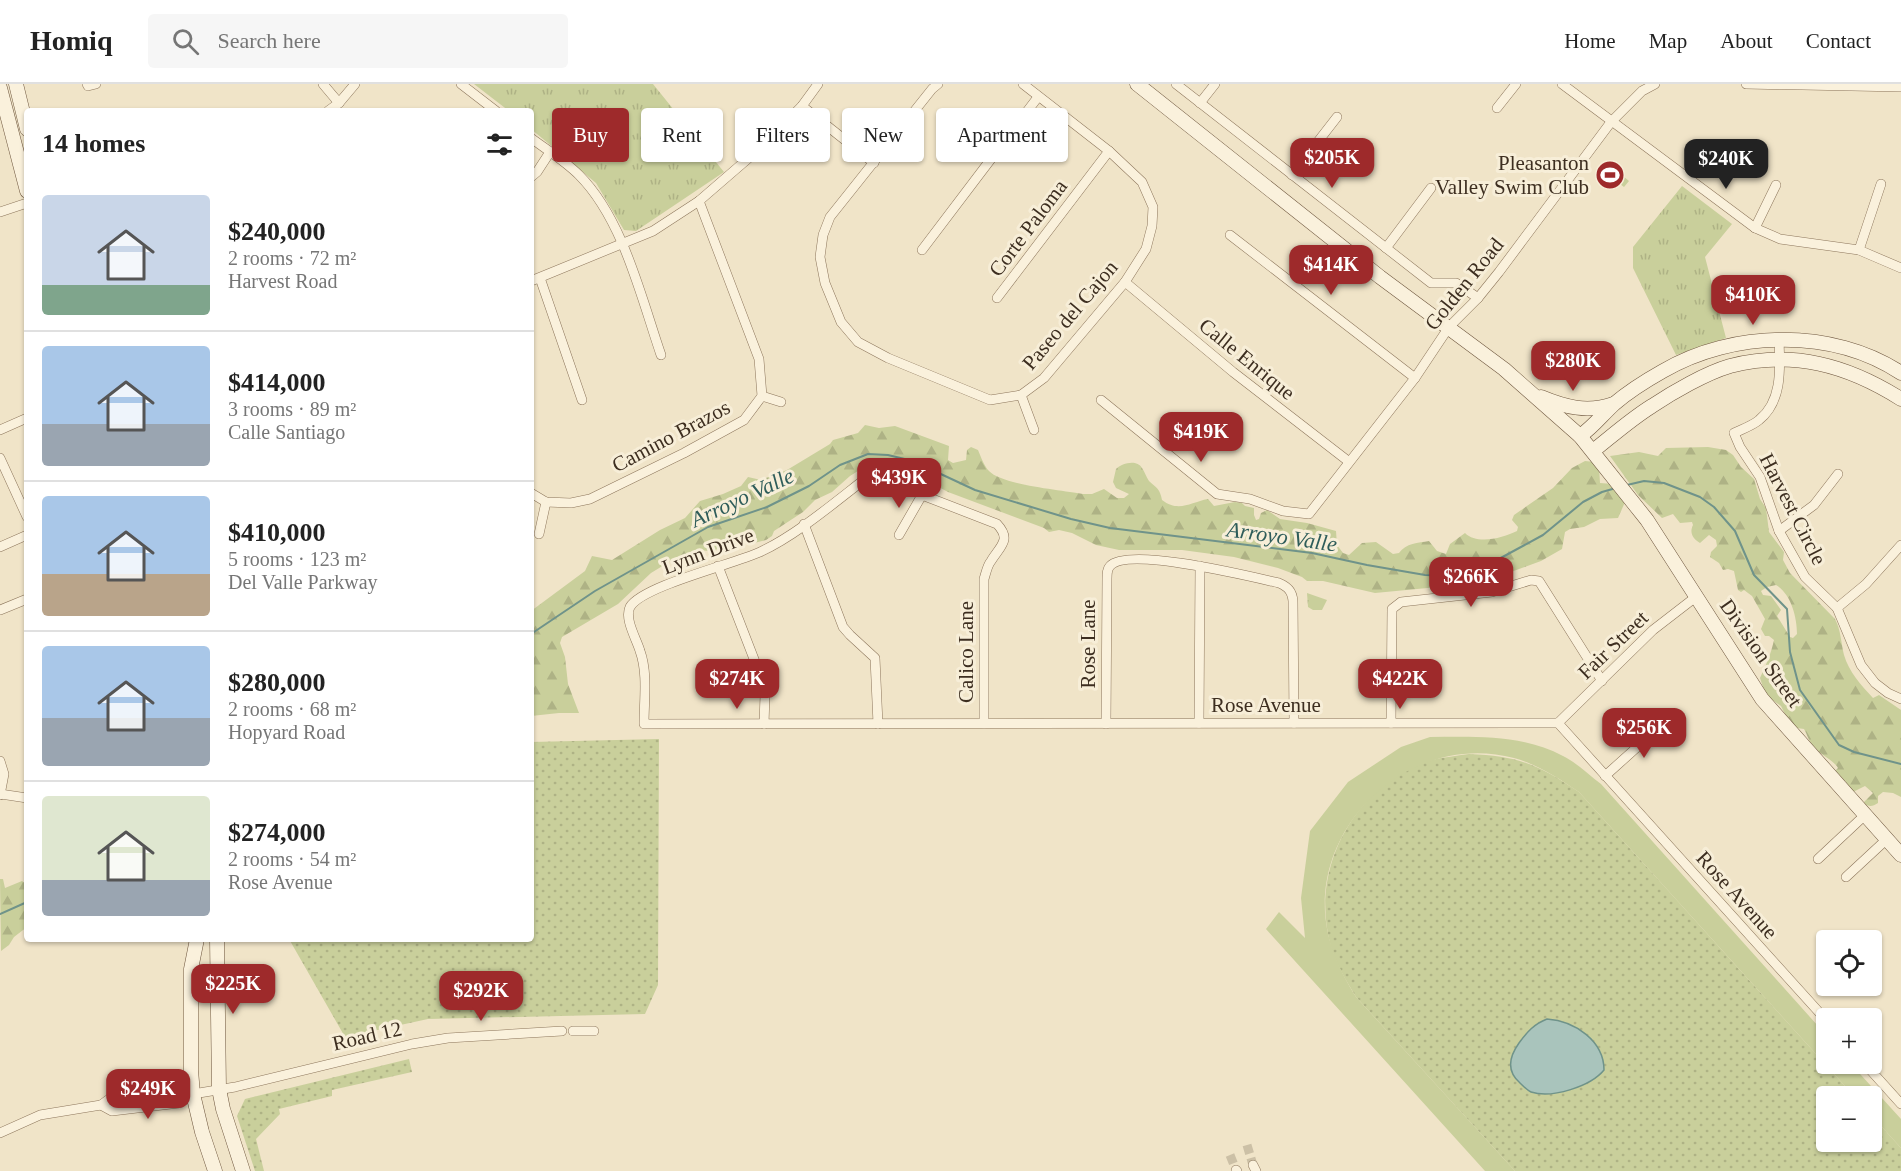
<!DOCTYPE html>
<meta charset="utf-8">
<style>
:root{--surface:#fff;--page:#f6f6f6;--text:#222;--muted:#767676;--line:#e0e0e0;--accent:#9e2a2b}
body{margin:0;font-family:"Times New Roman",serif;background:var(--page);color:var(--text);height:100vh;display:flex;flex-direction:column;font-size:22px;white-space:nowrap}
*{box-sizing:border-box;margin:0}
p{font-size:20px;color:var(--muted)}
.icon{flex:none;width:33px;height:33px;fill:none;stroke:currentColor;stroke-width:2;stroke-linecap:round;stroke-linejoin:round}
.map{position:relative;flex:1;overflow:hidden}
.sheet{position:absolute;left:24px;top:24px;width:510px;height:834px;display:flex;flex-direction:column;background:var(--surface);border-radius:6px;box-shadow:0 2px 4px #0004}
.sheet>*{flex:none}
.guide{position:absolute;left:552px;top:24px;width:570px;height:54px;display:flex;gap:12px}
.controls{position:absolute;left:1816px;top:846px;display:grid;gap:12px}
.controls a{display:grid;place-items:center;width:66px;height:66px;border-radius:6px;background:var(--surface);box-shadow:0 2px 4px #0004;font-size:30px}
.price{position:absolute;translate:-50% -51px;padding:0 14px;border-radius:12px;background:var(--accent);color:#fff;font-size:20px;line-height:39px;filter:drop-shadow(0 2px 3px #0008)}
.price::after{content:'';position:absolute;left:50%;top:36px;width:18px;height:14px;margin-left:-9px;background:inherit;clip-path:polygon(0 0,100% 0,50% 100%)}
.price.active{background:#222;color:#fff}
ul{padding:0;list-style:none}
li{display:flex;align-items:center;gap:18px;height:150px;padding:0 18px}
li+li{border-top:2px solid var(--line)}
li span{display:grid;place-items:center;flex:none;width:168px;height:120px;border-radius:6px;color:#555}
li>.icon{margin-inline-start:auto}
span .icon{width:72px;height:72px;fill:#fffc;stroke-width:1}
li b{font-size:26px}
h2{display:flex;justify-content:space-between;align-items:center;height:72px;padding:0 18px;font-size:26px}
.tag{padding:0 21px;border-radius:6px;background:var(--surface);box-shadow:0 2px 4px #0004;font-size:21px;line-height:54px}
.tag.active{background:var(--accent);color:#fff}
header{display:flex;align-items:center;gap:36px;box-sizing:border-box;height:84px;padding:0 30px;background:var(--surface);border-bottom:2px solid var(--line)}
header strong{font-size:28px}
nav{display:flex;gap:33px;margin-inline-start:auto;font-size:21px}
.search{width:420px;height:54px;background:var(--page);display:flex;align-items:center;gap:15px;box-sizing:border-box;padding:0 21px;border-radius:6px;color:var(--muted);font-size:22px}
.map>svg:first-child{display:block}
.grass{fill:url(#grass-dots)}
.forest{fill:url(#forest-firs);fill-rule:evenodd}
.park{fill:url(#park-tufts)}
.pitch{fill:#c9cf9b}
.water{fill:#a9c4bc;stroke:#6f938a;stroke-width:1.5}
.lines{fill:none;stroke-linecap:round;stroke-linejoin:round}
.stream{stroke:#6f938a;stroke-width:2}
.street-tunnel{stroke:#ccc0a6;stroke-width:9;stroke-dasharray:9 4.5;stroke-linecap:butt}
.street-casing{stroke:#8d765c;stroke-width:10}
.secondary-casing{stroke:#6f573f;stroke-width:15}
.street{stroke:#faf1dc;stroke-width:9}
.secondary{stroke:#faf1dc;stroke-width:14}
.labels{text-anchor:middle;stroke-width:6;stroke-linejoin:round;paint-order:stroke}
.poi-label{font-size:21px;fill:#3d2e20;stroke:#f7eed8;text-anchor:end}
.street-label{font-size:21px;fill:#3d2e20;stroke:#f7eed8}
.water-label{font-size:22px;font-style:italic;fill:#2f5d5a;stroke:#f7eed8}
</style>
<header>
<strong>Homiq</strong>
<div class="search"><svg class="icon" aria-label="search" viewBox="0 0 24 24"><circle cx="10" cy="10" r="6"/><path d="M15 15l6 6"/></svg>Search here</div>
<nav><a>Home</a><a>Map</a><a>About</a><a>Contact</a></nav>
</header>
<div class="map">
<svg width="1901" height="1087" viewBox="0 0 1901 1087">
<defs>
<pattern id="grass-dots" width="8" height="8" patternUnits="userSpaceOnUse" patternTransform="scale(1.5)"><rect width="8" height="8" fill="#c9cf9b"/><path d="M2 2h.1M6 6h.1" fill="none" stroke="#aeb285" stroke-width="1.8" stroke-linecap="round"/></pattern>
<pattern id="forest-firs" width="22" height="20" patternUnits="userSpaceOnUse" patternTransform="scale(1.5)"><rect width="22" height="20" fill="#c9cf9b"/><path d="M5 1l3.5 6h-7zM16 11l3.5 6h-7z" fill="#aeb285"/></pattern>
<pattern id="park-tufts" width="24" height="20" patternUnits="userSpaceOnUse" patternTransform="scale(1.5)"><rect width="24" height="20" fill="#c9cf9b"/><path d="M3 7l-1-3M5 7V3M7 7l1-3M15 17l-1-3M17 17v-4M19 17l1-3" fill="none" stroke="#aeb285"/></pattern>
</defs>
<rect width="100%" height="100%" fill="#f0e4c8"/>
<!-- grass -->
<g class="grass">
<polygon points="659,655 658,901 645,930 428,935 345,953 289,855 531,855 531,658"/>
<path d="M1469,670c49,2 69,10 110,38l275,304h-27v46h45v-26l29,32v23h-386l-159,-174c-10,-17 -21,-34 -26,-54 -20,-77 26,-159 102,-183 12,-3 24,-4 37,-6z"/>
<polygon points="409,975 412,988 332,1006 332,1012 279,1025 280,1030 256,1055 264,1087 255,1087 237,1032 245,1015"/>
</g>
<!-- forest -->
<g class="forest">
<path d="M865,341l14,3 16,-2 54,20 -1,14 5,3 13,-3 1,-10 4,-3 7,3c3,7 6,16 11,21 13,14 73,19 94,23h9l12,-5 13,9h7l5,-4 -13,-6 -3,-6 3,-13c6,-6 21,-10 26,-1 3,4 4,9 7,13 8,7 11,8 13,19 17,13 29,2 46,-1l6,7 21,-4 7,1 3,3 9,2v7l2,5 3,-1 2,-6 6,-3 13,9 27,4 29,8 1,14 6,8 6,2 13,-12 14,-1 17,12 6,-1c7,-10 19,-10 30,-12l8,10 9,3 4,-10 15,-11c12,12 38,5 52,-2l1,-4 -6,-7 2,-5 39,-27 19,-20 13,-7 10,1 4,5 1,16 13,1 12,18 -7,16 -18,1 -16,8 -14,2 -5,3 -3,17 -21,12 -33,12 -33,8 -18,-1 -19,7 -63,6 -52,-12h-16l-5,-4 -24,-9 -44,-11 -52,-7h-63l-23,-5 -24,-12 -13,-3 -10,2 -5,-4 -96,-36 -51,-27 -11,-3 -17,2 -19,12 -18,16 -17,8 -12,12 -29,19 -2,5 -6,4 -12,3 -16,-3 -17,1 -6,11 -14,-2 -2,10 -6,7c-7,0 -12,-1 -15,-9l-4,1 -23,14 -33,31 -56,33 -2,6 5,14 3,27 11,29h-20l-28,3v-105l54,-40 7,-15 20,4 48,-30 25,-12 15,-17 23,-7 18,-8 7,-9 13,3 26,-10 43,-26 3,-4 25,-7z"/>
<path d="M1708,363l18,3 7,5 8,12 13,12 6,20 6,9 3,24 15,20 -1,8 7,13 45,46c6,11 6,24 9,36 5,17 17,30 29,43l6,-3 22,15v87l-8,-4 -10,-1 -5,4v7c-6,4 -9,4 -15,0l10,-10 -8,-7 -12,6 -7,-5v-6l-5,-1 -7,-8 4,-4c-6,-10 -21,-14 -27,-25 -3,-4 -4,-9 -7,-14l-7,-1 -10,-10 -6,-12 -19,-13 2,-3 -4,-12c6,-13 11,-24 14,-38l-5,-4h-4l-4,-7 4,-10 -13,-23 -8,-6 -3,2 -3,-2 -4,-19 -6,-2 -5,1 -4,-7 -9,-6 1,-5 6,-6 -1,-6 -7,-5 -9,8c-7,-4 -11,-10 -7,-18l-1,-3 -12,1 -7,-9 -11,4 -24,-23 -28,-39 29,-4 19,4 8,-8zM1776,501c15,9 21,32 21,49l-4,4 -3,-1 -13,-21 4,-6 -10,-14 -8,-1 -2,-4 6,-4z"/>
<polygon points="0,795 3,795 5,804 22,797 27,801 27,843 14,853 9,861 1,867"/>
</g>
<!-- park -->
<g class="park">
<polygon points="474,0 653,0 724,88 636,147 624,146 596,99 531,45 531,27 509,27"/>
<polygon points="1682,102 1732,140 1705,173 1726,254 1676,271 1633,184 1633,163"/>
<polygon points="1307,509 1327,516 1322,526 1313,526 1308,523"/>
</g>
<!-- pitch -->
<g class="pitch">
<polygon points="1598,85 1617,87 1629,97 1624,103 1615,96 1597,95"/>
<path d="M1430,653c46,0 91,-3 133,19 14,7 26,19 38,28l226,252v28h24l50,55v29l-29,-32v-20h-18l-275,-304c-21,-14 -40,-27 -65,-34 -96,-26 -194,56 -189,154 2,32 15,59 31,85l159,174h-30l-219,-242 13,-17 26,26 -4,-40 9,-67 38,-49 53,-35z"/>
</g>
<!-- water -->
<path class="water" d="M1547,935c28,2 57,22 57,51 -13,16 -52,29 -73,22 -3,-1 -8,-6 -11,-9 -14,-12 -11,-26 -1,-40 8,-11 15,-19 28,-24z"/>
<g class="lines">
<!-- stream -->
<g class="stream">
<polyline points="1627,401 1644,397 1664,399 1700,413 1714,423 1735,447 1754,491 1787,525 1790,568 1800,606 1839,661 1854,668 1901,680"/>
<polyline points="531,550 595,507 708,443 767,423 809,402 840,381 868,370 888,371 913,377 975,406 1071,435 1110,444 1312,469 1367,481 1425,491 1454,492 1466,490 1497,476 1543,451 1583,418 1602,408 1616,404"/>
<polyline points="0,830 27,818"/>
</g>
<!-- street-tunnel -->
<g class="street-tunnel">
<polyline points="1247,1061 1253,1081"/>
<polyline points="1230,1071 1236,1086"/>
</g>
<!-- street casing -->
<g class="street-casing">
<g id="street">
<polyline points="87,0 88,2 96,0"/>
<polyline points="323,0 339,19"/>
<polyline points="461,0 496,27"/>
<polyline points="938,0 932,5 830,133 823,151 820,173 825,199 841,238 858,258 888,274 990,316 1021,311 1044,294 1125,198 1146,165 1152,142 1153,123 1142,98 1109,67 1023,0"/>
<polyline points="1176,0 1431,199 1456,199 1478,214"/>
<polyline points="1562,0 1755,144 1780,155 1859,166 1901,184"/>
<polyline points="1746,0 1901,3"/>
<polyline points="1200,19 1215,0"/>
<polyline points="802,22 874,79"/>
<polyline points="1497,24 1516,0"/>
<polyline points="328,27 339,19 355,0"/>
<path d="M531,54c16,12 34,23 48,37 44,44 62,122 82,180"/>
<polyline points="1292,91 1337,33"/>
<polyline points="531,93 537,88 550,68"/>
<polyline points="0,128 27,119"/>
<polyline points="1755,144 1776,101"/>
<polyline points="1230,151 1415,294"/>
<polyline points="1386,164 1431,104"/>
<polyline points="922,166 1038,13"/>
<polyline points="1859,166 1881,100"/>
<polyline points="540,194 582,316"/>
<polyline points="531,197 653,147 699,117 758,66 802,22 818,0"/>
<polyline points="1125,198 1233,288 1348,377"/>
<polyline points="997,214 1109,67"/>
<path d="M1779,256c1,27 4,61 -20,80 -7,6 -17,9 -25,13l6,14 20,30 19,54 26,46 32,31 24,57 14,18 13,10 13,6"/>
<polyline points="1021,311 1034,346"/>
<polyline points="762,312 781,318"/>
<polyline points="1101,316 1217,410 1250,415 1283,427 1309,430 1415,294 1449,243 1478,214 1499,188 1611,38 1642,7 1655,0"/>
<polyline points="0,346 27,334"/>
<polyline points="0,374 27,433"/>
<polyline points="531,409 546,418 571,419 590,415 684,369 744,336 762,312 759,275 699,117"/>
<polyline points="804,440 843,543 850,551 875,574 878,640"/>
<polyline points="1779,447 1814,421 1838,390"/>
<polyline points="539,450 546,418"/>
<polyline points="899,451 922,411"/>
<polyline points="0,463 27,451"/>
<polyline points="718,482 759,588 765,611 764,640"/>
<polyline points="1837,524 1866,500 1901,461"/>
<polyline points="0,526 27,515"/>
<polyline points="1199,639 1200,482"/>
<polyline points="1391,639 1392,525 1401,518 1492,508 1531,496 1539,497 1602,597"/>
<polyline points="1558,639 1653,546 1697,512"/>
<path d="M984,640v-145c2,-6 3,-13 7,-18 9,-15 21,-21 6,-37l-75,-29 -29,-17 -18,-3 -10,4c-31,24 -70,57 -105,73 -26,12 -118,34 -130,55 -6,12 7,33 10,44 8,22 4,49 4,73 305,0 610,-1 914,-1l269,298"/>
<path d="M1106,640l1,-145c0,-5 0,-10 3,-13 18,-20 142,11 169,17 9,4 13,8 14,18l1,122"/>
<polyline points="0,677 4,690 0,711"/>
<polyline points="1605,692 1665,638"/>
<polyline points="0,710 27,714"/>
<polyline points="1818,775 1865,731"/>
<polyline points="1846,793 1887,755"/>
<polyline points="573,947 594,947"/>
<polyline points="1865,980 1901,1020"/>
<polyline points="101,1021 112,1027 179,1019 193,1010 235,1003 412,960 448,954 562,947"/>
<polyline points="0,1049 40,1031 101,1021 112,1013 177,1003 193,1010"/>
<polyline points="1253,1081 1256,1087"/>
<polyline points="1236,1086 1237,1087"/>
</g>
</g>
<!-- secondary casing -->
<g class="secondary-casing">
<g id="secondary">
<polyline points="16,0 27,45"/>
<polyline points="1137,0 1380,193 1504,285 1580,352 1647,436 1762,615 1901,771"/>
<polyline points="0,4 27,107"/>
<path d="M1541,313c24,10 46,16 72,7"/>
<path d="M1580,352c13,-9 22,-21 34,-32 14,-12 33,-24 49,-33 70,-41 170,-43 238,2"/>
<path d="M1593,367c19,-15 38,-32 59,-45 21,-14 54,-33 78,-40 63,-16 117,-1 171,33"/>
<polyline points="197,855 191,885 191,986 193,1010 202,1048 215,1087"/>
<polyline points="217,855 219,1005 223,1025 243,1087"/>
</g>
</g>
<!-- street -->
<use href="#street" class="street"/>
<!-- secondary -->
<use href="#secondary" class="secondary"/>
</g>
<!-- icons -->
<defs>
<g id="stadium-disc" transform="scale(1.5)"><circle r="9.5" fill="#9e2a2b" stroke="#f7eed8"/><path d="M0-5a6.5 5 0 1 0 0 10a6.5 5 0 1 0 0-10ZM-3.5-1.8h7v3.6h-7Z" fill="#fff"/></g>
</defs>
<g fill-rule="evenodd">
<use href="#stadium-disc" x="1610" y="91"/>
</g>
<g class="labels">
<!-- poi labels -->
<g class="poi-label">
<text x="1589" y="86">Pleasanton<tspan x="1589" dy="24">Valley Swim Club</tspan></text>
</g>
<!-- street labels -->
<g class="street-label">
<text transform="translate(1028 144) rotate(-53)" y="7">Corte Paloma</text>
<text transform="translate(1464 200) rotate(-51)" y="7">Golden Road</text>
<text transform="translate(1070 231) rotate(-50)" y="7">Paseo del Cajon</text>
<text transform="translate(1247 275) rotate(39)" y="7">Calle Enrique</text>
<text transform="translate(671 352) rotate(-28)" y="7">Camino Brazos</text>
<text transform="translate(1793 425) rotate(63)" y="7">Harvest Circle</text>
<text transform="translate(708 467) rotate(-21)" y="7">Lynn Drive</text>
<text transform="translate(1088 560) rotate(-90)" y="7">Rose Lane</text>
<text transform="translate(1613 561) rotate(-44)" y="7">Fair Street</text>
<text transform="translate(966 568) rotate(-90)" y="7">Calico Lane</text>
<text transform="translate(1761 569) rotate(55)" y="7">Division Street</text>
<text x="1266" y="628">Rose Avenue</text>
<text transform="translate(1737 811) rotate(48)" y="7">Rose Avenue</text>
<text transform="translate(367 952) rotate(-13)" y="7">Road 12</text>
</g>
<!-- water labels -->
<g class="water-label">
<text transform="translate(742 413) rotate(-25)" y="8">Arroyo Valle</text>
<text transform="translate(1282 452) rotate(8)" y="8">Arroyo Valle</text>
</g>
</g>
</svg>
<div class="controls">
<a><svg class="icon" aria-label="locate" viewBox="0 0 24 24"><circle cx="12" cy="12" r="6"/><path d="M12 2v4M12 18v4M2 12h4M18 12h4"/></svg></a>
<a>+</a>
<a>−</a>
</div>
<b class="price" style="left:1332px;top:105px">$205K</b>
<b class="price active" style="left:1726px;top:106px">$240K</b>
<b class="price" style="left:1331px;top:212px">$414K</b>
<b class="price" style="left:1753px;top:242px">$410K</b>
<b class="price" style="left:1573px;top:308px">$280K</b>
<b class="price" style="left:1201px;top:379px">$419K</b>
<b class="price" style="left:899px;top:425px">$439K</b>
<b class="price" style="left:1471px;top:524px">$266K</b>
<b class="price" style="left:737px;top:626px">$274K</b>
<b class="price" style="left:1400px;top:626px">$422K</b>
<b class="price" style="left:1644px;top:675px">$256K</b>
<b class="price" style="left:233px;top:931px">$225K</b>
<b class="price" style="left:481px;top:938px">$292K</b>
<b class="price" style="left:148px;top:1036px">$249K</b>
<div class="guide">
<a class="tag active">Buy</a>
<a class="tag">Rent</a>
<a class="tag">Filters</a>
<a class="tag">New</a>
<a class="tag">Apartment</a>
</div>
<section class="sheet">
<h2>14 homes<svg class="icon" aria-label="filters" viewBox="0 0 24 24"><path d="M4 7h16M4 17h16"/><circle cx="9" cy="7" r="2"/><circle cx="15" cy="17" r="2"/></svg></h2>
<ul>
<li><span style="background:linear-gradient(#c9d6e8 75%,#7fa58c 0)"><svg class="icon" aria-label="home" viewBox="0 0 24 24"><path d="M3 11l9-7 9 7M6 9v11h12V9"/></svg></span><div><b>$240,000</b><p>2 rooms · 72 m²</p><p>Harvest Road</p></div></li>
<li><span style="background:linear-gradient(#a9c7e8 65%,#9aa5b1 0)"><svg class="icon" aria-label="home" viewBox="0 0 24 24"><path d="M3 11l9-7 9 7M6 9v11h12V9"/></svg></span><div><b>$414,000</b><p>3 rooms · 89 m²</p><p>Calle Santiago</p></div></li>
<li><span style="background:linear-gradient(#a9c7e8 65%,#b9a48a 0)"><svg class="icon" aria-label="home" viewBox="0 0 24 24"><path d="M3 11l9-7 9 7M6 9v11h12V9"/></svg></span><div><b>$410,000</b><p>5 rooms · 123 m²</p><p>Del Valle Parkway</p></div></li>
<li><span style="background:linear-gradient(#a9c7e8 60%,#9aa5b1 0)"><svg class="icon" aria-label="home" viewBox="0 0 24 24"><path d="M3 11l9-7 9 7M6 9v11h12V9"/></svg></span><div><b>$280,000</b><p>2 rooms · 68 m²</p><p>Hopyard Road</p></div></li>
<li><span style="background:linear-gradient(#dfe7d0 70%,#9aa5b1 0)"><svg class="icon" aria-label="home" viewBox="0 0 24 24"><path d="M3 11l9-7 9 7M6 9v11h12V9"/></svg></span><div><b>$274,000</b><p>2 rooms · 54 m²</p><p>Rose Avenue</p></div></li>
</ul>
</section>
</div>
